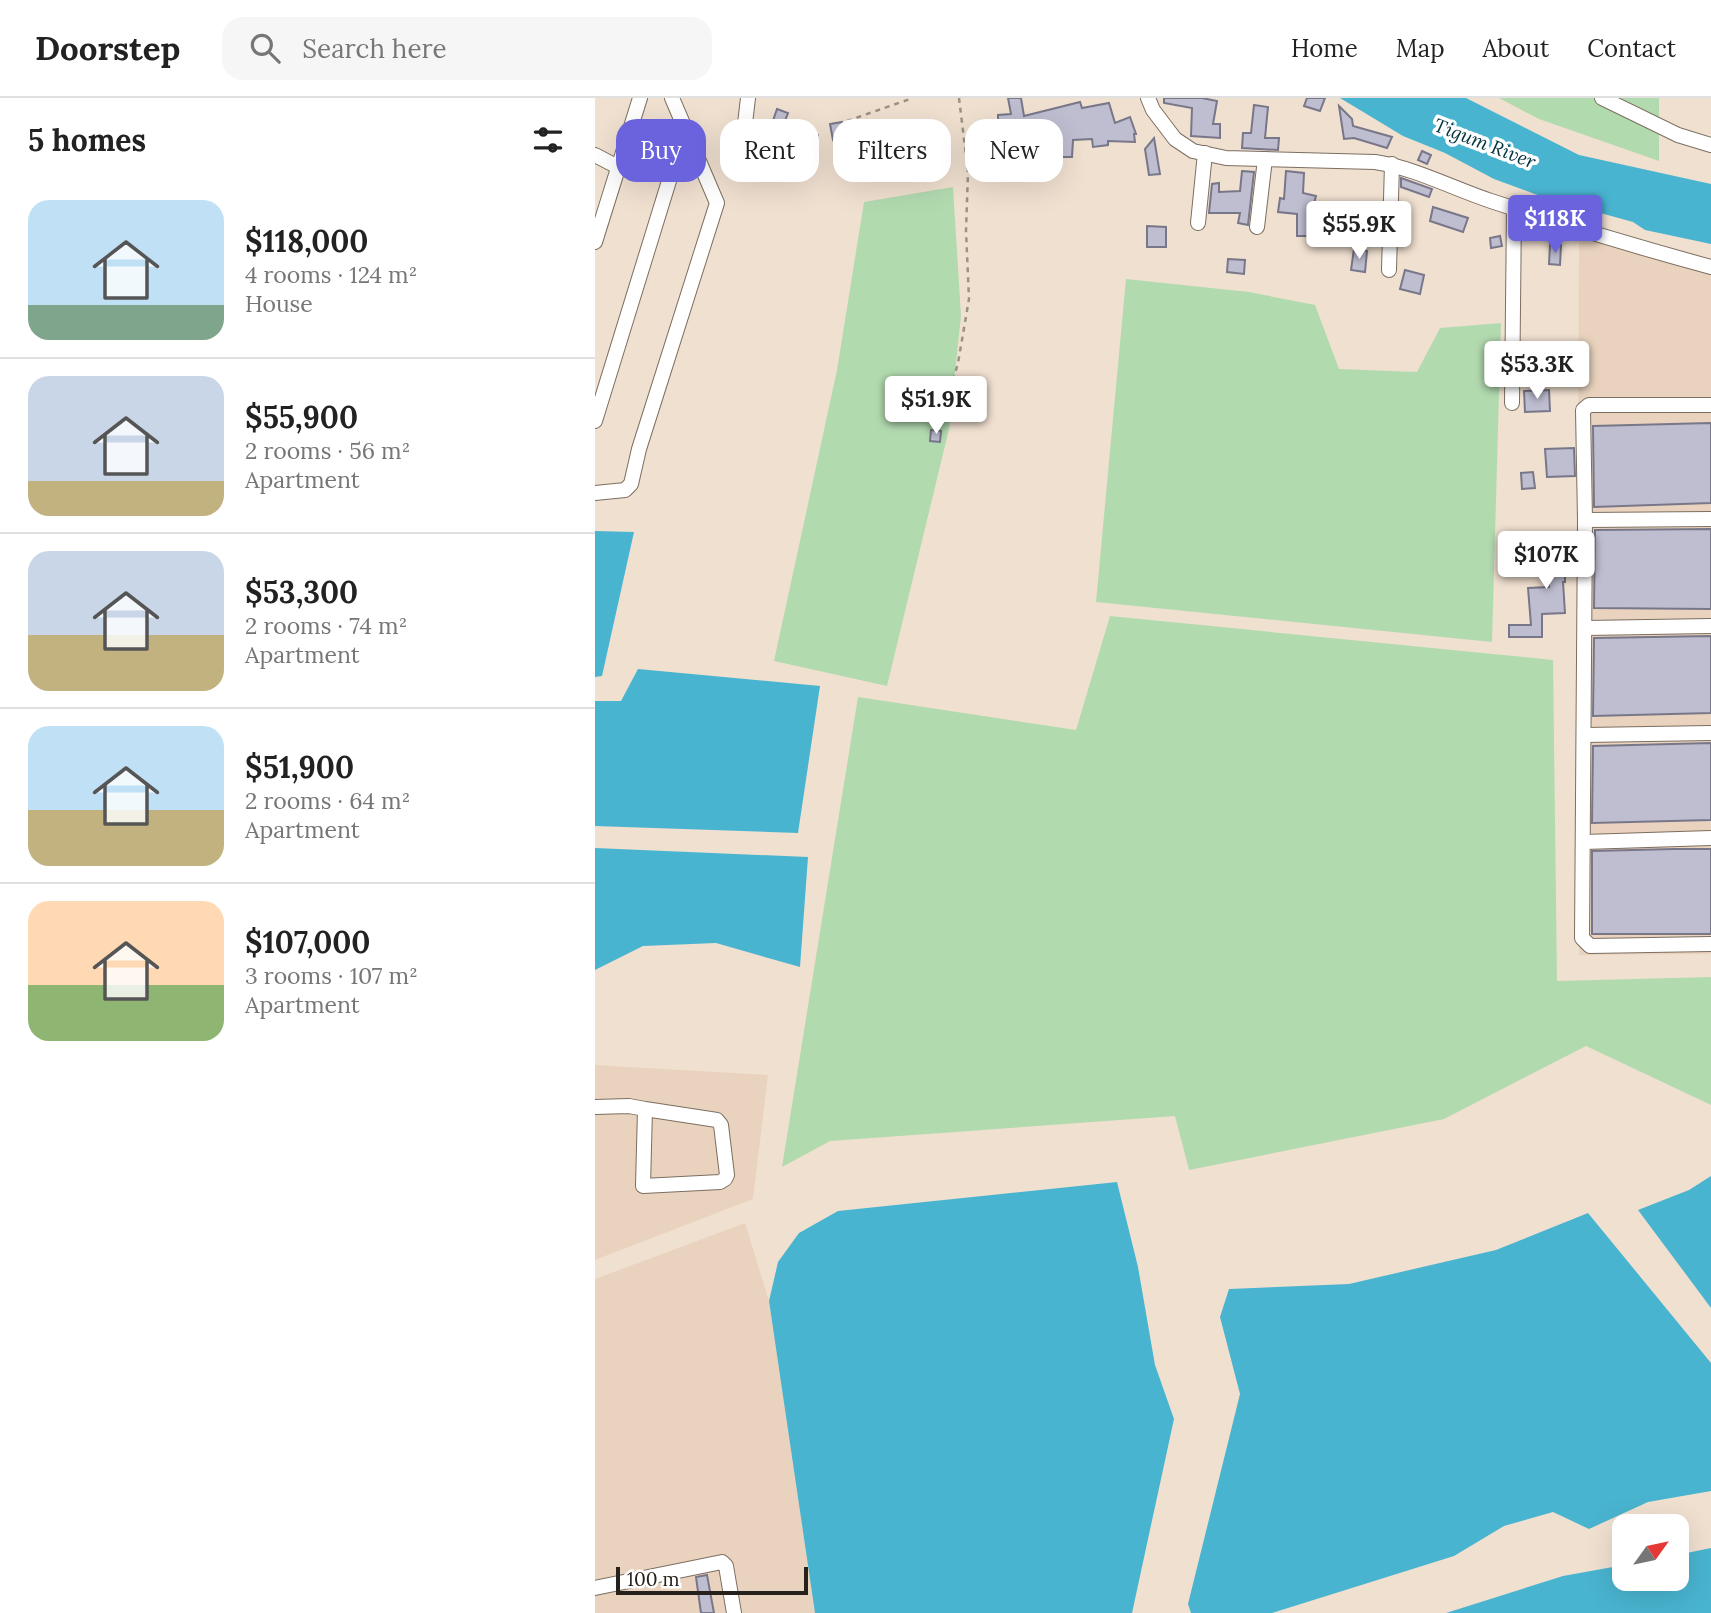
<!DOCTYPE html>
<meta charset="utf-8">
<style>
:root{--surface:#fff;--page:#f6f6f6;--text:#222;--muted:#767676;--line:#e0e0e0;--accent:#6b63dd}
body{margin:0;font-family:Lora,serif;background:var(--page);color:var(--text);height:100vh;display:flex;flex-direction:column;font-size:26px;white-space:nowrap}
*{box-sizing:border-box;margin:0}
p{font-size:23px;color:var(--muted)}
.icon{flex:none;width:38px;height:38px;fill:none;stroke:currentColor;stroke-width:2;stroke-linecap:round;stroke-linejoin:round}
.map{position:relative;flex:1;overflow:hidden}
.panel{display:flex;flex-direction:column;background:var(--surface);width:595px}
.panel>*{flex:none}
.banner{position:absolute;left:21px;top:21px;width:665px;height:63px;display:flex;gap:14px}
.needle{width:46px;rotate:57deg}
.buttons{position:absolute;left:1017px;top:1416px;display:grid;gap:14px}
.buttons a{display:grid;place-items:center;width:77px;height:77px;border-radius:14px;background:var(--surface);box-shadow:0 7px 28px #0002;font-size:35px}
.scale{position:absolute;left:21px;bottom:18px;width:192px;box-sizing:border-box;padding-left:7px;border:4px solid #27211b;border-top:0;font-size:19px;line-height:24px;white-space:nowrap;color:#27211b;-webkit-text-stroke:5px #fff;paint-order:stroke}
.price{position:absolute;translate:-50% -60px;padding:0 16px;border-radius:7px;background:#fff;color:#222;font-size:23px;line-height:46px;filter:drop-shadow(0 2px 4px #0008)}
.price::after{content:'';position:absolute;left:50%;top:42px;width:21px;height:16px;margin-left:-10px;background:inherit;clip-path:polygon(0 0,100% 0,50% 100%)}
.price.on{background:var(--accent);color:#fff}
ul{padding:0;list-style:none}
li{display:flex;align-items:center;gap:21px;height:175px;padding:0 28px}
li+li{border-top:2px solid var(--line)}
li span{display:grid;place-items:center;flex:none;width:196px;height:140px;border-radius:21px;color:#555}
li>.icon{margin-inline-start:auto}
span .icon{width:84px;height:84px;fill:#fffc;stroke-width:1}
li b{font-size:30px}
h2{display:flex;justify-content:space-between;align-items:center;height:84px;padding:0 28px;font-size:30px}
.tag{padding:0 24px;border-radius:21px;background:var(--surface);box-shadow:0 7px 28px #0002;font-size:24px;line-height:63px}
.tag.on{background:var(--accent);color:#fff}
header{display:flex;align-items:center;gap:42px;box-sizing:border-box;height:98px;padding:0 35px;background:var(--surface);border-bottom:2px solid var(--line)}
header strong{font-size:33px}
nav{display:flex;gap:38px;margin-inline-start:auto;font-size:24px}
.search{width:490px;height:63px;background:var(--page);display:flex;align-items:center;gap:18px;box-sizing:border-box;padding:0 24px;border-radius:21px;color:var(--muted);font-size:26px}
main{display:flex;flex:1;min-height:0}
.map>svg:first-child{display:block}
.built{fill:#e9d3be}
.green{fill:#b2daaf}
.water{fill:#49b4d0}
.building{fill:#bfbed1;stroke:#787789;stroke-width:2}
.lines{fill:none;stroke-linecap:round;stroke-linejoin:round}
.minor-casing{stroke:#7c6e60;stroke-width:16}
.path{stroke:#9c9185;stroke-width:2.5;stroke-dasharray:5 5;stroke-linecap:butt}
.minor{stroke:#fff;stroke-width:14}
.labels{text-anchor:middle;stroke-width:7;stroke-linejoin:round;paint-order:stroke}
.water-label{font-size:19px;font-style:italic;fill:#00333f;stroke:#fff}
</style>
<header>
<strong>Doorstep</strong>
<div class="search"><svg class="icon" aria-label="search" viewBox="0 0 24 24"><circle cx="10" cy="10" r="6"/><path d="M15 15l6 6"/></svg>Search here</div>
<nav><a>Home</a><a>Map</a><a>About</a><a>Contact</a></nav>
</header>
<main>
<section class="panel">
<h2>5 homes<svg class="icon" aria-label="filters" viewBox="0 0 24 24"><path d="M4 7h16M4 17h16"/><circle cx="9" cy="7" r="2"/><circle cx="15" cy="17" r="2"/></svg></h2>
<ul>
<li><span style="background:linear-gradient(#bfe0f5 75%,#7fa58c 0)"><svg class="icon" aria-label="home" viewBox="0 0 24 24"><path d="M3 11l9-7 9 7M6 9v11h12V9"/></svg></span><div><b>$118,000</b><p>4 rooms · 124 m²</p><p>House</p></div></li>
<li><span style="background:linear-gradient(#c9d6e8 75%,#c2b280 0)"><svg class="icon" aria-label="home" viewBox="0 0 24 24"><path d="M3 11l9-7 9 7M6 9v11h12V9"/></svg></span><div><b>$55,900</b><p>2 rooms · 56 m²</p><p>Apartment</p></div></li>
<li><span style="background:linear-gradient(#c9d6e8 60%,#c2b280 0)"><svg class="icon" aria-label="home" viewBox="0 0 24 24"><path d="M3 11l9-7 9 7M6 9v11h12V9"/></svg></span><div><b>$53,300</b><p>2 rooms · 74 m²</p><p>Apartment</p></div></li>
<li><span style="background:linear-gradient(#bfe0f5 60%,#c2b280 0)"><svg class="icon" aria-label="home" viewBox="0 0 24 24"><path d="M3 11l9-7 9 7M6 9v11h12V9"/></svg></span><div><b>$51,900</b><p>2 rooms · 64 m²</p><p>Apartment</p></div></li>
<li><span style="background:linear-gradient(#ffd9b3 60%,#8fb573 0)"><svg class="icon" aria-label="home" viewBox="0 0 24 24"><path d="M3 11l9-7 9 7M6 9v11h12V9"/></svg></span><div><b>$107,000</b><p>3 rooms · 107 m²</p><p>Apartment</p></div></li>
</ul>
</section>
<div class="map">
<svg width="1116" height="1515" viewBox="0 0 1116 1515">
<rect width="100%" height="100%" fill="#f0e0d0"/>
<!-- built -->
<g class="built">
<polygon points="984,137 1116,174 1116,856 984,857 982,544"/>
<polygon points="0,967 173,977 158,1101 0,1162"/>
<polygon points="150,1125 174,1203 220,1515 0,1515 0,1181"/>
</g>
<!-- green -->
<g class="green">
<polygon points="904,0 1064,0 1064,63 944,21"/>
<polygon points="358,89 366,218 354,331 292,588 179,563 242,272 269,104"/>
<polygon points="531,181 654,194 720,207 744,271 822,274 845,230 906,225 897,544 501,504"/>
<polygon points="515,518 958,562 962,883 1116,879 1116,1007 991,948 849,1021 594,1072 580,1018 235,1043 187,1069 263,599 481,632"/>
</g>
<!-- water -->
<g class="water">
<polygon points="745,0 871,0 984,57 1116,86 1116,146 1050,132 1038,124 951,100 899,81 850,55 808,38"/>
<polygon points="0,433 39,434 7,578 0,579"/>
<polygon points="43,571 225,588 203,735 0,728 0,603 26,603"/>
<polygon points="0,750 213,759 205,869 121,845 48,848 0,872"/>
<polygon points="1116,1078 1116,1210 1043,1112 1094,1092"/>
<polygon points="522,1084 543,1169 560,1267 579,1321 537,1515 220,1515 174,1203 183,1164 204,1135 243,1113"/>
<polygon points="993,1115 1116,1265 1116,1393 1053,1404 994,1431 958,1414 909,1428 859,1458 677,1515 596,1515 593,1506 645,1296 625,1219 634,1191 754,1186 901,1152"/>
<polygon points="1116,1450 1116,1515 851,1515 968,1478 1029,1467 1029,1480 1082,1480 1082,1457"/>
</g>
<!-- building -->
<g class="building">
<polygon points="413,0 426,0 429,18 485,4 487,10 514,5 520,25 535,19 541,36 539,36 540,44 513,43 513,47 498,49 497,41 478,42 477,59 466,59 466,47 435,54 429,28 403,29 403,17 416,16"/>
<polygon points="569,0 607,0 622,3 618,26 625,26 625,40 596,38 597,10 569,5"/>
<polygon points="712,0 730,0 725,13 709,8"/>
<polygon points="659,7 673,9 670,40 684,40 683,52 647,50 648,35 656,35"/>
<polygon points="744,8 757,21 758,28 797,39 792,50 759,40 749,41"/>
<polygon points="182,11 193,15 182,43 172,40"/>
<polygon points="247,24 250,40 238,42 235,26"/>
<polygon points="211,35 223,37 219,59 206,57"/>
<polygon points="559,40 565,76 554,77 550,51"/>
<polygon points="827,53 836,57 832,66 823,62"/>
<polygon points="179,58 192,60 190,71 177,69"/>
<polygon points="647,73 659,74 653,127 643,125 645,115 614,115 617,86 624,85 624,94 645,93"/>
<polygon points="691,73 709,75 708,95 721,98 718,109 741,115 738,127 713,121 713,138 702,138 702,116 683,114 685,100 689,101"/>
<polygon points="806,80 837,91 834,99 806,89"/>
<polygon points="838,109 873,120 868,134 835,123"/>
<polygon points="805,118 814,118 815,141 804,141"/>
<polygon points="552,128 571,129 571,149 552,149"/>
<polygon points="905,138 907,148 896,150 895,140"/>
<polygon points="955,147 966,147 965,167 954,166"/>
<polygon points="759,151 772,153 770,174 756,172"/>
<polygon points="633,161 650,162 649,176 632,174"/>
<polygon points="810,172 829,177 825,196 805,191"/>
<polygon points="954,292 955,313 930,314 929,293"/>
<polygon points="1116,325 1116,405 999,409 998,328"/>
<polygon points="336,332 346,333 345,344 335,343"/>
<polygon points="979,350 980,378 952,379 950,351"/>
<polygon points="938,374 940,390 927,391 926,375"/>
<polygon points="1116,431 1116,511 999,510 1000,432"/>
<polygon points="948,438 970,438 970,484 968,484 970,515 947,516 947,539 914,539 914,527 936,527 933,490 954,489 953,449 948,449"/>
<polygon points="1116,538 1116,615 998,618 999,540"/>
<polygon points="1116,645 1116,722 997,725 998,648"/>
<polygon points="1079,751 1116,751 1116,836 997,836 997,753"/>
<polygon points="112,1477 119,1515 106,1515 101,1479"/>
</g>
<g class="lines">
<!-- minor casing -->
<g class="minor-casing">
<g id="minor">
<path d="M553,0l5,12 22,29 18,12 33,7 149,4c40,6 77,26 116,39 73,24 146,46 220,66"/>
<polyline points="1007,0 1083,37 1116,47"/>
<polyline points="153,52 149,34 153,0"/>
<polyline points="0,57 23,69"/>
<polyline points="603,125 610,55"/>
<polyline points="662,129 670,61"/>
<polyline points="0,144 45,0"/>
<polyline points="794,172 797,66"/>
<polyline points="917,305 919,111"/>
<polyline points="1116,307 994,307 988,312 990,422 987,840 995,848 1116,846"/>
<polyline points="0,323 90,31"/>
<polyline points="0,395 30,392 36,386 44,351 122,105 77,0"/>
<polyline points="990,422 1116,421"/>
<polyline points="990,530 1116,528"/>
<polyline points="990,637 1116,635"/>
<polyline points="989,744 1116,740"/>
<polyline points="0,1009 34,1008 50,1011 48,1088 125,1084 130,1081 132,1077 126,1027 122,1022 50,1011"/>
<polyline points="0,1490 127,1464 131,1468 139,1515"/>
</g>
</g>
<!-- path -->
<g class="path">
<polyline points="252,23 318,0"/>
<polyline points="347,321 363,265 374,201 371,133 373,74 364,0"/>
</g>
<!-- minor -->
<use href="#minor" class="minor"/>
</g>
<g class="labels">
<!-- water labels -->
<g class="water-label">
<text transform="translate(890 45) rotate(21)" y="7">Tigum River</text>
</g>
</g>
</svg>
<div class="buttons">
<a><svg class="needle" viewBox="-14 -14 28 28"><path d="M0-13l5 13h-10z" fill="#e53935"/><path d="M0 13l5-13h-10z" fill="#767676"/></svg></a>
</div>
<div class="scale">100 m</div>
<b class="price on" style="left:960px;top:157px">$118K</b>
<b class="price" style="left:764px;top:163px">$55.9K</b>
<b class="price" style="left:942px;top:303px">$53.3K</b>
<b class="price" style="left:341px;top:338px">$51.9K</b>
<b class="price" style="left:951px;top:493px">$107K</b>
<div class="banner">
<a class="tag on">Buy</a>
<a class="tag">Rent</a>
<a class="tag">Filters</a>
<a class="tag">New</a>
</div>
</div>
</main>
